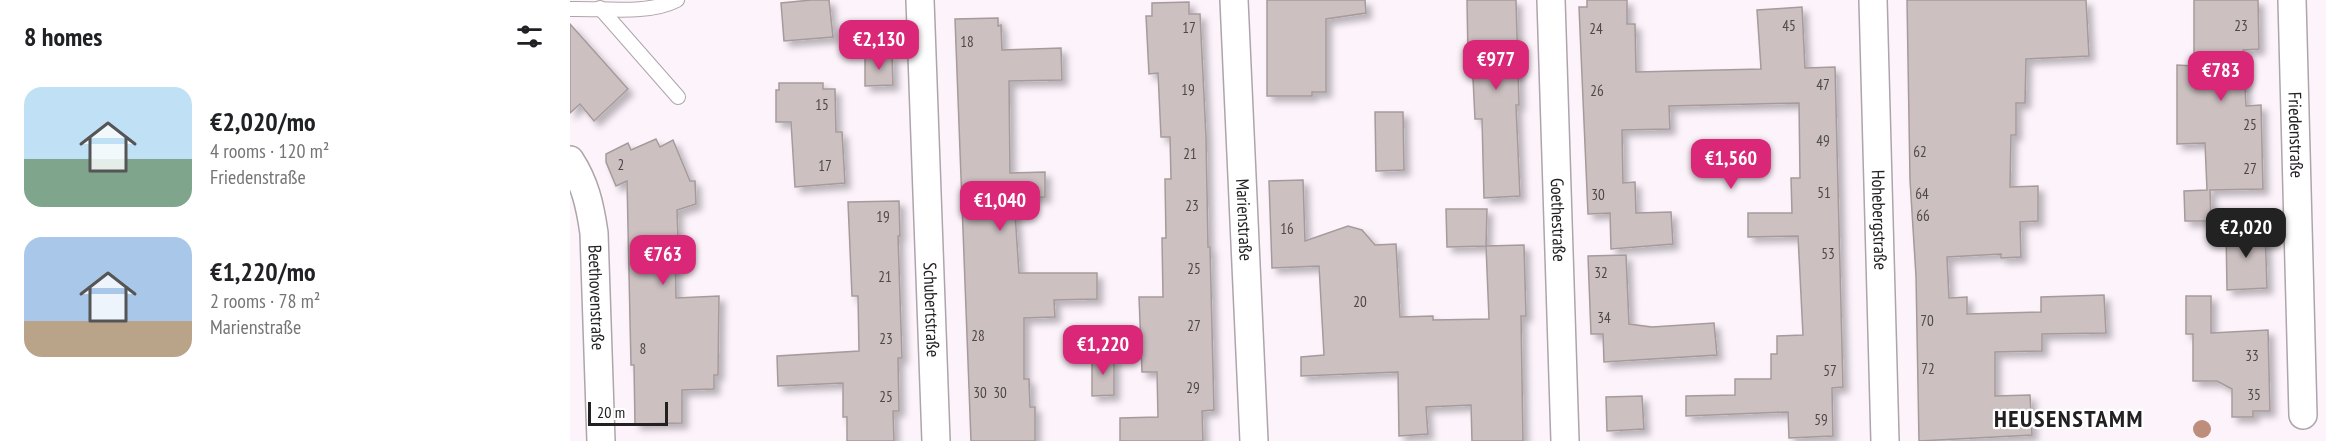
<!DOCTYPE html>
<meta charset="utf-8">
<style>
:root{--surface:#fff;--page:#f6f6f6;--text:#202124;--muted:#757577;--accent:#db2777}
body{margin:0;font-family:"PT Sans Narrow",sans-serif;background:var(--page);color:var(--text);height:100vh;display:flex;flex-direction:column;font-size:22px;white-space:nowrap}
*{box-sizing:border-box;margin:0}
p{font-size:20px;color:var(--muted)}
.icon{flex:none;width:33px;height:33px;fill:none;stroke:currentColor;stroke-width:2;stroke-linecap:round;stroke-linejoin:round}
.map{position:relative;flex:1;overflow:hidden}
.side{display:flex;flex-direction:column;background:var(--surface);width:570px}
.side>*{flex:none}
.scale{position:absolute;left:18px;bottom:15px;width:80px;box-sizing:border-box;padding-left:6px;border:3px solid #232023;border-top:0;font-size:16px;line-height:21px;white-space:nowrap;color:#232023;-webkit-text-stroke:4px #fff;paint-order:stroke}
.price{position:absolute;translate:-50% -51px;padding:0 14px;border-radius:12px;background:var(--accent);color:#fff;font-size:20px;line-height:39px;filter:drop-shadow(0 2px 3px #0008)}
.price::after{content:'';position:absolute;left:50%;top:36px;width:18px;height:14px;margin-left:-9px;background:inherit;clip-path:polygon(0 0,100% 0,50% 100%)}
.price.on{background:#222;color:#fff}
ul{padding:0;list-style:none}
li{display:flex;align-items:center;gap:18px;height:150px;padding:0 24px}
li span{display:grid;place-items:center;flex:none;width:168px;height:120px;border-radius:18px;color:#555}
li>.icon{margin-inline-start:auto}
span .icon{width:72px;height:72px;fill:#fffc;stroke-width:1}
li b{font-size:26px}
h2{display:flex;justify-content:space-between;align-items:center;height:72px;padding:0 24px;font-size:26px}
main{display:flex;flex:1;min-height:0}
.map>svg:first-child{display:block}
.building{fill:#ccc0c1;stroke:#a69a9c;stroke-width:1.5;filter:url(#shadow)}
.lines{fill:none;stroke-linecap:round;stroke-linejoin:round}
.service-casing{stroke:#ada5ab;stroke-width:16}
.minor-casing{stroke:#ada5ab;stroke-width:30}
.service{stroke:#fff;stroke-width:14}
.minor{stroke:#fff;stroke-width:27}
.tree{fill:#bd8e7c}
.labels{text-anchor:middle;stroke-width:4.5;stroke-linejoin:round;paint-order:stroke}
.number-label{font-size:15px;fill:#4d484a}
.street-label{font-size:18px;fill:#232023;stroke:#fff}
.district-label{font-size:24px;font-weight:bold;letter-spacing:1.5px;fill:#232023;stroke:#fff}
</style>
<main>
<section class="side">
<h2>8 homes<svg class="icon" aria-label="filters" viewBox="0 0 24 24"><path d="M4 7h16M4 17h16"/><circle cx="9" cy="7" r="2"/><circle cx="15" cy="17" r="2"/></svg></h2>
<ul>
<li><span style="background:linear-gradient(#bfe0f5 60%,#7fa58c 0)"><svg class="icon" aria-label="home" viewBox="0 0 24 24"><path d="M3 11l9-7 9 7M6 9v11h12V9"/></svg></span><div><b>€2,020/mo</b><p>4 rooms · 120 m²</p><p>Friedenstraße</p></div></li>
<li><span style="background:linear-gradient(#a9c7e8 70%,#b9a48a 0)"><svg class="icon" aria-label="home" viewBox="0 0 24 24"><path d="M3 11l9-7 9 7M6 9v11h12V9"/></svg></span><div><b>€1,220/mo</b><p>2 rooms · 78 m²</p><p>Marienstraße</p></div></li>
</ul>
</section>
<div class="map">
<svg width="1756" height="441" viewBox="0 0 1756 441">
<defs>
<filter id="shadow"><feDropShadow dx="5.5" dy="5.5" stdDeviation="3" flood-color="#0004"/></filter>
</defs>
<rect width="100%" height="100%" fill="#fdf4fb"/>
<!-- building -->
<g class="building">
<polygon points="241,0 259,0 263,37 214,41 211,3"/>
<polygon points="697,0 795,0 796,13 756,19 756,92 742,92 742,96 697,96"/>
<polygon points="897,0 946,0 949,105 946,105 950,196 914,198 912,119 905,119 902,58 898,58"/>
<polygon points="1017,0 1057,0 1057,24 1065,24 1066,72 1191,69 1187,10 1232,7 1235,68 1265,67 1273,387 1262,388 1263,436 1219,438 1218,412 1116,416 1116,396 1165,395 1165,379 1201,379 1201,354 1207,354 1207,336 1233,335 1228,236 1178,237 1178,213 1222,213 1221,178 1230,178 1229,103 1099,106 1100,129 1052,130 1053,183 1065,182 1066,213 1101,212 1103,244 1041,249 1040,213 1018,214 1009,7 1017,7"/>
<polygon points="1337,0 1516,0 1519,56 1456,59 1455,103 1446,103 1446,135 1441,135 1440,187 1468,186 1468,221 1450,222 1451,257 1431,258 1431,254 1377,257 1379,298 1397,297 1397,314 1471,312 1471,297 1534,295 1536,333 1472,334 1472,351 1425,352 1425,396 1460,395 1462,435 1349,441 1346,276 1340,180"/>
<polygon points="1624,0 1688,0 1689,49 1673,50 1676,106 1691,105 1693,189 1640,190 1641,221 1615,221 1614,191 1637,190 1635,143 1607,144 1607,65 1624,66"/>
<polygon points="619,2 619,14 630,14 636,137 638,247 640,247 644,410 632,411 633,441 550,441 550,418 588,417 587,372 572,372 569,297 593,297 592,238 596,238 595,179 601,179 600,137 591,137 588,73 579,74 576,16 582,16 582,3"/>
<polygon points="428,18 428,26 431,25 432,50 491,48 492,80 439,81 440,173 475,172 475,197 444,198 449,273 527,273 527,299 484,300 485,317 454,318 454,379 459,379 460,407 465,407 465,441 401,441 385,19"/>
<polygon points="0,24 58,89 24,121 10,104 0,113"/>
<polygon points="322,55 323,85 295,86 295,56"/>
<polygon points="209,83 253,83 253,89 265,89 266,132 272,132 275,183 225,187 221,122 206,122 206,90 209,90"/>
<polygon points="805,112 833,112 834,170 806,171"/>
<polygon points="86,139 90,147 103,140 120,181 125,181 126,204 107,210 108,237 105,237 106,298 149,296 148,375 144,375 144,389 112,390 112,423 65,424 64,365 61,365 57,181 46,186 36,162 36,154 58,143 61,150"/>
<polygon points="733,180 735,241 778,226 792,230 805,245 826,244 830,317 863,316 863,320 919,319 916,246 954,245 956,316 951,316 953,441 902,441 901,405 856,407 858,434 829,436 828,372 731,376 731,357 754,355 749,266 702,268 699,181"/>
<polygon points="329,201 330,236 328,236 332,358 328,358 329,411 323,411 324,441 277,441 277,417 273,417 273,383 208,386 207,356 289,351 288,296 282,296 278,202"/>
<polygon points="876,209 917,209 916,246 877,247"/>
<polygon points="1684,228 1695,228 1697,288 1657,290 1656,230"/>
<polygon points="1056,255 1059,324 1082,327 1144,323 1147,355 1034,362 1033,334 1021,334 1018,256"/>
<polygon points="1616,296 1641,296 1641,333 1698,330 1700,411 1683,411 1683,417 1662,417 1662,389 1647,381 1623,381 1623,334 1616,334"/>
<polygon points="544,357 544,395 522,396 522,358"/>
<polygon points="1072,396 1074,429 1037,431 1036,397"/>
</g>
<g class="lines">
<!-- service casing -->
<g class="service-casing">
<g id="service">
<polyline points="30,8 108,97"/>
<path d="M0,9c33,-1 78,6 107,-9"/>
</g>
</g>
<!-- minor casing -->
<g class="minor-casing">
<g id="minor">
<path id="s1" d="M350,0l16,441"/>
<path id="s2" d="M664,0l20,441"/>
<path id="s3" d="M981,0l14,441"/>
<path id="s4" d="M1303,0l12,441"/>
<path id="s5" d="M1722,0l11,415"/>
<path id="s6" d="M0,160c15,23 20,45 24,73l7,208"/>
</g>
</g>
<!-- service -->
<use href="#service" class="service"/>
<!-- minor -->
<use href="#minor" class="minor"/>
</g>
<!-- trees -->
<circle class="tree" cx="1632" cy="429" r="9"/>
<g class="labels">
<!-- number labels -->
<g class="number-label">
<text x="1219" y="31">45</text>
<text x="1671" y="31">23</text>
<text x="619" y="33">17</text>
<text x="1026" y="34">24</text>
<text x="397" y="47">18</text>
<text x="1253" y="90">47</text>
<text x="618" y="95">19</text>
<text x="1027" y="96">26</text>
<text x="252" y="110">15</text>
<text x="1680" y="130">25</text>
<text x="1253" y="146">49</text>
<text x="1350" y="157">62</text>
<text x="620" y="159">21</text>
<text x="51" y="170">2</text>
<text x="255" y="171">17</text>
<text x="1680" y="174">27</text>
<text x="1254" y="198">51</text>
<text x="1352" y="199">64</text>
<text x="1028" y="200">30</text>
<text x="622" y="211">23</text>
<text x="1353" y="221">66</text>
<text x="313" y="222">19</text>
<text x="717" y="234">16</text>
<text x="1258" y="259">53</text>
<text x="624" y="274">25</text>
<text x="1031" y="278">32</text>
<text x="315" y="282">21</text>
<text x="790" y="307">20</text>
<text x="1034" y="323">34</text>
<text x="1357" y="326">70</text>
<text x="624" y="331">27</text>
<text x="408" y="341">28</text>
<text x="316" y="344">23</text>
<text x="73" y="354">8</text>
<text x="1682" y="361">33</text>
<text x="1358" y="374">72</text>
<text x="1260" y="376">57</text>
<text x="623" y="393">29</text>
<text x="410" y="398">30</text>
<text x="430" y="398">30</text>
<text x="1684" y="400">35</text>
<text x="316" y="402">25</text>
<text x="1251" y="425">59</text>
</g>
<!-- street labels -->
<g class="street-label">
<text dy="6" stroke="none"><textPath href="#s5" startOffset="135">Friedenstraße</textPath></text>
<text dy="6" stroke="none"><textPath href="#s2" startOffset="220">Marienstraße</textPath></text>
<text dy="6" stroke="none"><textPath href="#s3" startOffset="220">Goethestraße</textPath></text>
<text dy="6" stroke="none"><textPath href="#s4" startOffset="220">Hohebergstraße</textPath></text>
<text dy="6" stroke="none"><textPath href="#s6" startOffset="142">Beethovenstraße</textPath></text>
<text dy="6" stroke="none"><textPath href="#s1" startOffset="310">Schubertstraße</textPath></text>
</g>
<!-- district labels -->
<g class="district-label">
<text x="1499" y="427">HEUSENSTAMM</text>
</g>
</g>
</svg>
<div class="scale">20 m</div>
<b class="price" style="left:309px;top:71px">€2,130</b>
<b class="price" style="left:926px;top:91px">€977</b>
<b class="price" style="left:1651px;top:102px">€783</b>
<b class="price" style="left:1161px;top:190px">€1,560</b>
<b class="price" style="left:430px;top:232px">€1,040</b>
<b class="price on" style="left:1676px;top:259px">€2,020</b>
<b class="price" style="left:93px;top:286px">€763</b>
<b class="price" style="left:533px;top:376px">€1,220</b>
</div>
</main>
